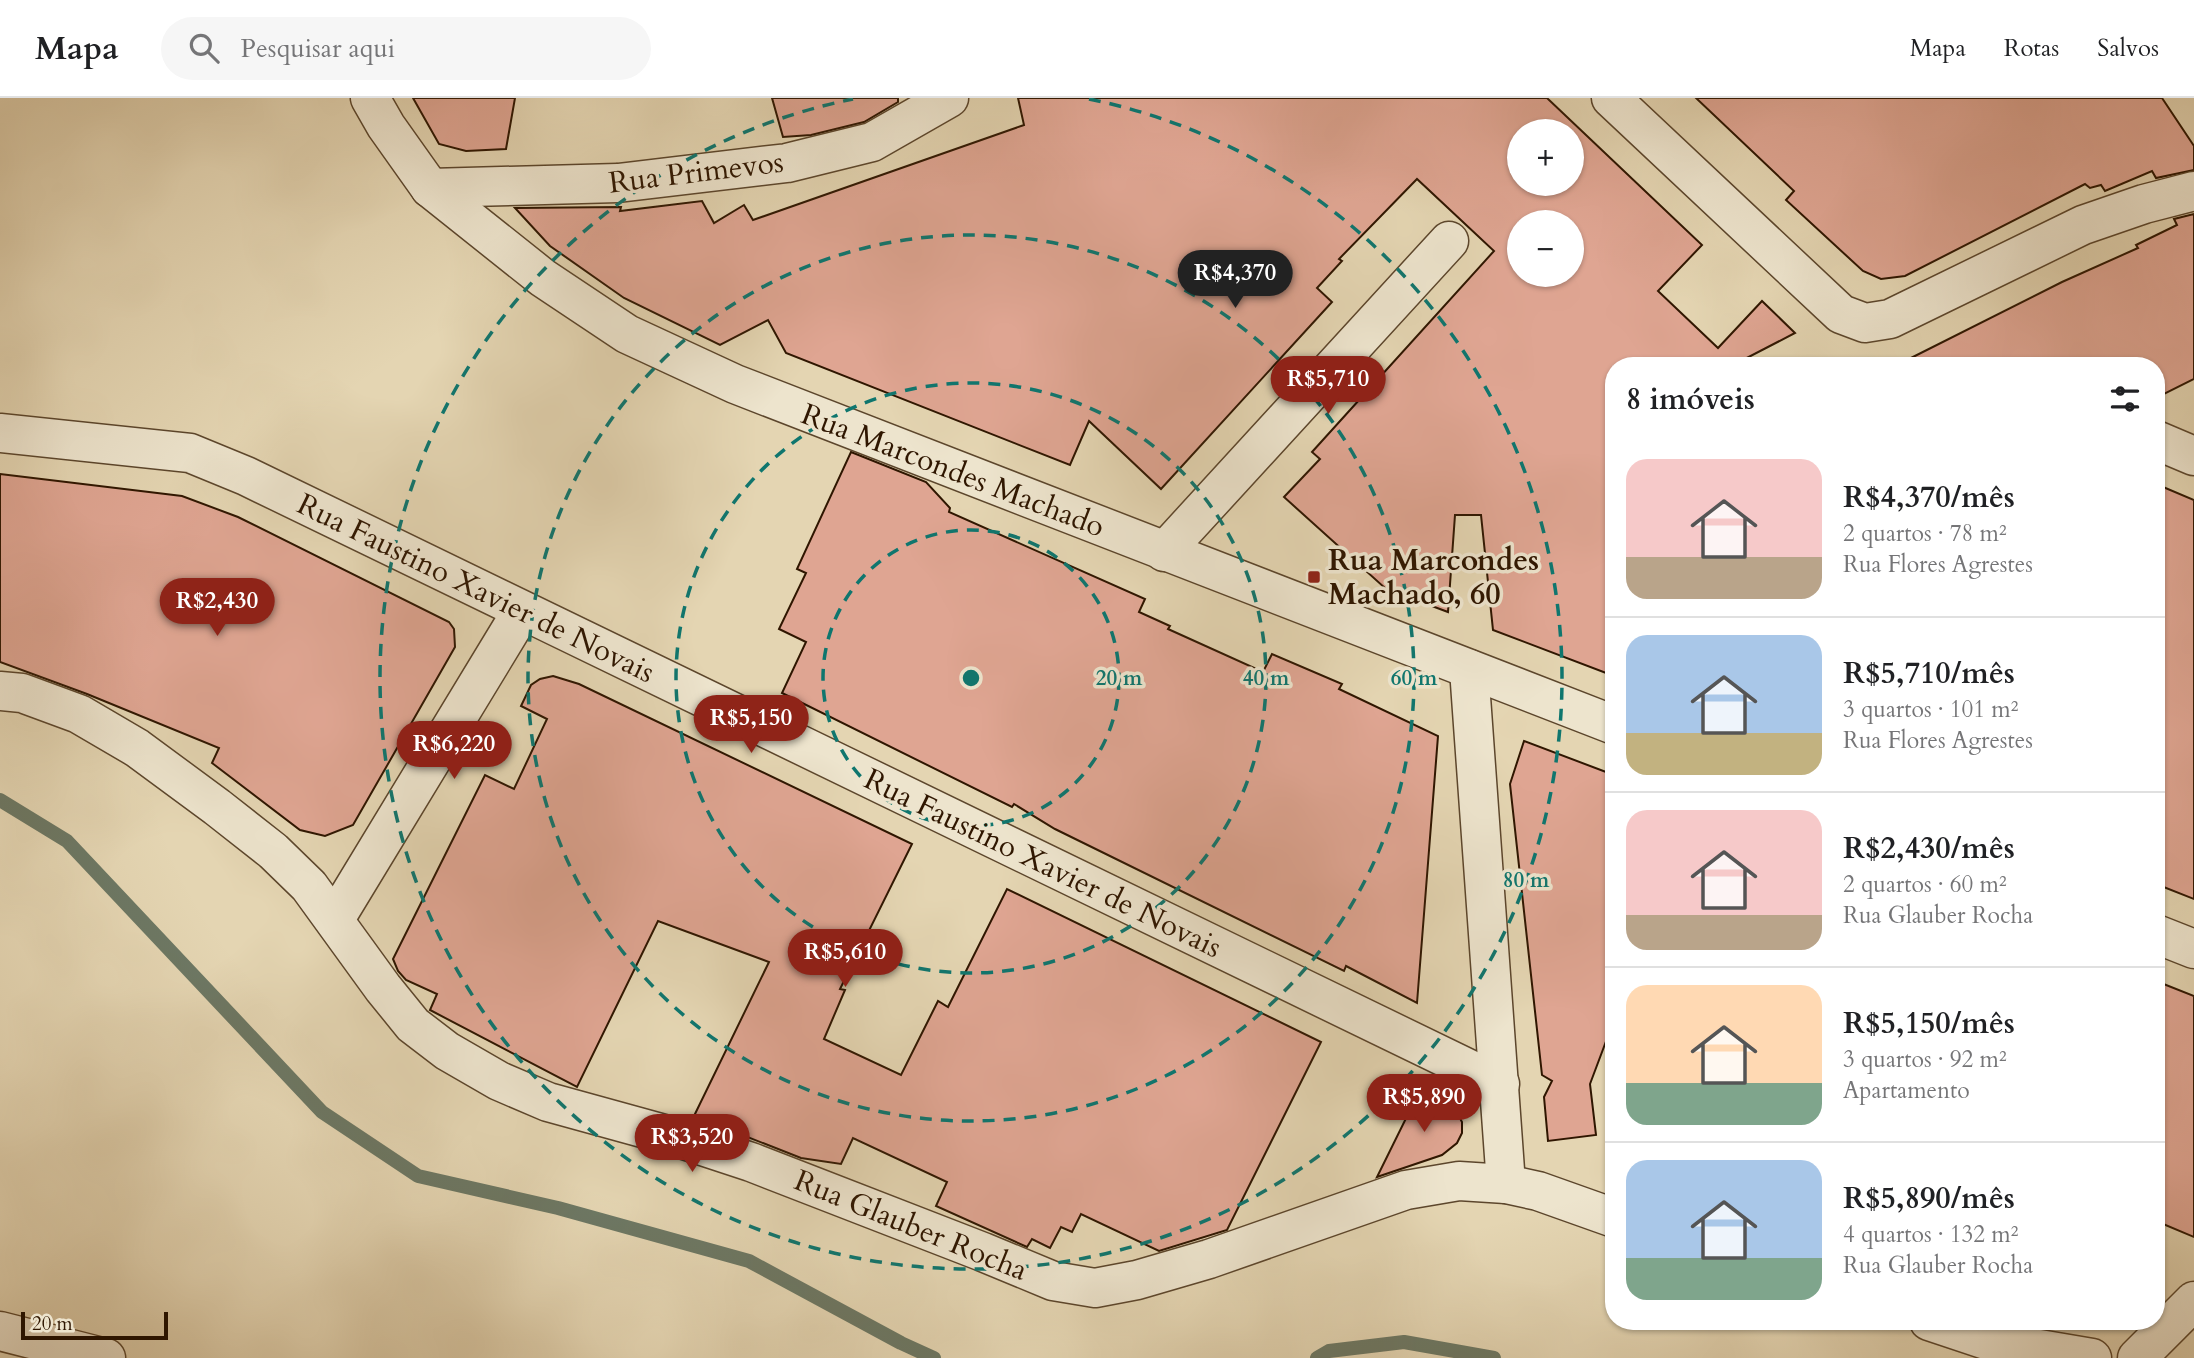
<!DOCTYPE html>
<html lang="pt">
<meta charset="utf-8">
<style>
:root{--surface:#fff;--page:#f6f6f6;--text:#202124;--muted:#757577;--line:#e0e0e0;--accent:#8f2418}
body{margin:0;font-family:Cardo,serif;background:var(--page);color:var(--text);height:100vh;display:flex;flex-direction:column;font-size:26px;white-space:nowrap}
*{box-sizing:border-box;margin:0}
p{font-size:23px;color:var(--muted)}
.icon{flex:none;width:38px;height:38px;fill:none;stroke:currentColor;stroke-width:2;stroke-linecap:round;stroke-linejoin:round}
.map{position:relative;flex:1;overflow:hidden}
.panel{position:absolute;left:1605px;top:259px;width:560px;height:973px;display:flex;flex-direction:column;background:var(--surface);border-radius:28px;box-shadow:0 2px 5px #0004}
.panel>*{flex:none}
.fabs{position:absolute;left:1507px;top:21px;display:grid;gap:14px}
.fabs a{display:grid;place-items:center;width:77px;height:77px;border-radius:50%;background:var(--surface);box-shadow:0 2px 5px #0004;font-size:35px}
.scale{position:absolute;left:21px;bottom:18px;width:147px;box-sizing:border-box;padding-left:7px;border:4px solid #2f1600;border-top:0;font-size:19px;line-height:24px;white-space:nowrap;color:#2f1600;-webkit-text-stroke:5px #ede4cd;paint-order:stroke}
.price{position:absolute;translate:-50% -60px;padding:0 16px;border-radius:24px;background:var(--accent);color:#fff;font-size:23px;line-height:46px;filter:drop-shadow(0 2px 4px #0008)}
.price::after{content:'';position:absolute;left:50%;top:42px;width:21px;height:16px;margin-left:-10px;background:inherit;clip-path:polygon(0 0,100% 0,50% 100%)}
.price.selected{background:#222;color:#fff}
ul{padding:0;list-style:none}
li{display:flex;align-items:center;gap:21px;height:175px;padding:0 21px}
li+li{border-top:2px solid var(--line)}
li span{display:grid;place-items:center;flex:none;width:196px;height:140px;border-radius:21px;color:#555}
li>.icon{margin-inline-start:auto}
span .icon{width:84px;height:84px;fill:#fffc;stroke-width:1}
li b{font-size:30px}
h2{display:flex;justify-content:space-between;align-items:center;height:84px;padding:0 21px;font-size:30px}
header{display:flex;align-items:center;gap:42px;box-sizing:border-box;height:98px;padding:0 35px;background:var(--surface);border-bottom:2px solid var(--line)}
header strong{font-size:33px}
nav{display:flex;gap:38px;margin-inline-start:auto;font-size:24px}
.search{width:490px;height:63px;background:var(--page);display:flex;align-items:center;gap:18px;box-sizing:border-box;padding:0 24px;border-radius:38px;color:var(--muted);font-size:26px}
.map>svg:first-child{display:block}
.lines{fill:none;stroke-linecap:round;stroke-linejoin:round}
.stream{stroke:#6d7864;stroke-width:14}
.building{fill:#dfa592;stroke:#2f1600;stroke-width:2;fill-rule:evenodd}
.minor-casing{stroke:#5c462c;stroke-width:41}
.tertiary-casing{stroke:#5c462c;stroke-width:41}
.minor{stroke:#ede4cd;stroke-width:38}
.tertiary{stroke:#ede4cd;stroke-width:38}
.ring{fill:none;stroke:#0f766e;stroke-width:3.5;stroke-dasharray:12 9}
.poi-dot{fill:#8f2418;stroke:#ede4cd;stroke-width:2.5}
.labels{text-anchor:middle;stroke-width:7;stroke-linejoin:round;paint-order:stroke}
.street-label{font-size:30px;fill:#2f1600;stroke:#ede4cd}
.poi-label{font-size:30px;font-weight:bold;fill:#2f1600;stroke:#ede4cd;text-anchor:start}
.centre{fill:#0f766e;stroke:#ede4cd;stroke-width:3.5}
.ring-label{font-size:21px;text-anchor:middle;font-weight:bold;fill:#0f766e;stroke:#ede4cd;stroke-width:7;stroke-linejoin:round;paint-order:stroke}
</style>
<header>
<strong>Mapa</strong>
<div class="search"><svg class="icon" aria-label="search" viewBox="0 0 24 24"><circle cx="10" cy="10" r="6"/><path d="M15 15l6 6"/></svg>Pesquisar aqui</div>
<nav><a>Mapa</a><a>Rotas</a><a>Salvos</a></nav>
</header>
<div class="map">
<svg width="2194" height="1260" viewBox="0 0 2194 1260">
<rect width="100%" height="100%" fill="#e4d5b2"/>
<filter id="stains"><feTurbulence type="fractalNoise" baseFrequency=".00286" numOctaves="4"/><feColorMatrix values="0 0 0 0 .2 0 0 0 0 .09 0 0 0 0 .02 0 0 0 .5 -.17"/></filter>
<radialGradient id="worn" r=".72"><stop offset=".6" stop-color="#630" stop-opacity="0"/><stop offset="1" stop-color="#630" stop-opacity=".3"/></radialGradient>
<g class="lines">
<!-- stream -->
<g class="stream">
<polyline points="0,702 67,743 322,1014 418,1078 558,1110 749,1163 901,1245 934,1260"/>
<polyline points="1317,1260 1329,1253 1404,1244 1494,1260"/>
</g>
</g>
<!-- building -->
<g class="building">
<polygon points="413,0 515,0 506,51 466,53 439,46"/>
<polygon points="772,0 898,0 898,4 864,24 811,37 783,39"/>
<path d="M1018,0h529l155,147 -44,46 60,57 44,-47 33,32 -60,31 2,2h-123v310l-121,-46 -12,-115h-26l-7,97 -62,-23 -102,-92 36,-38 -8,-7 182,-201 -77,-72 -78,80 3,2 -25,27 15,14 -171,187 -72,-68 -19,44 -284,-112 -18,-33 -48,25 -96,-47 -74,-52 -35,-38 106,-1 -1,4 82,-10 12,22 30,-18 9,15 271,-95zM1519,33h53v53h-53zM1519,124h53v53h-53z"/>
<polygon points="1696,0 2162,0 2194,48 2194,72 2156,80 2152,73 2105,93 2101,87 2090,90 2085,86 1905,178 1881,181 1863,173 1786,102 1794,93"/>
<polygon points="2194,116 2194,281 2156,300 2156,268 1895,268 2062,184 2138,150 2136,147 2177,127 2174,121"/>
<polygon points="851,354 926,384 950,410 949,414 1145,501 1139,514 1170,528 1168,531 1263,574 1272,556 1342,586 1339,591 1438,638 1417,905 1346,868 1344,873 1055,731 1014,706 1012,709 782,595 806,544 779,531 806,475 797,471"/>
<polygon points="0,376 182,398 238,419 449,524 454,531 455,549 353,727 325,738 300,732 212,665 219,650 87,596 0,564"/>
<polygon points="2156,386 2194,402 2194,801 2156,786"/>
<polygon points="553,578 579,586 912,746 840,891 845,892 824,941 901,977 938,903 948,909 1007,791 1321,944 1227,1132 1159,1153 1081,1116 1072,1134 1061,1129 1050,1150 1032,1141 1027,1149 936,1108 947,1084 853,1040 841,1066 801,1060 694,1018 769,864 658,823 577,989 430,912 437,896 406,882 398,873 393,861 485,677 514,691 547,621 521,608 531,587 540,581"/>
<polygon points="1524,643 1614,677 1614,922 1590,986 1596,1037 1548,1043 1544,999 1552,983 1542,977 1510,686"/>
<polygon points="2156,883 2194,898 2194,1139 2156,1123"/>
<polygon points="1420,992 1457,1015 1462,1024 1462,1035 1457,1045 1442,1057 1377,1079"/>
</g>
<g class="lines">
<!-- minor casing -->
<g class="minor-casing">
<g id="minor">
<polyline points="1611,0 1841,216 1865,225 1890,221 2083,127 2144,106 2194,93"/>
<polyline points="430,90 618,85 787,65 872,44 949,0"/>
<polyline points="0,335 190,355 246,378 1500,986"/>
<polyline points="2156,342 2194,358"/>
<polyline points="1164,454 1449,143"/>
<polyline points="1469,571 1506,1086"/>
<polyline points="0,593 22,595 79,616 137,650 217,709 273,753 309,788 383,890 413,927 447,953 499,983 548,1004 675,1039 751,1064 983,1154 1053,1183 1095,1190 1137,1182 1209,1161 1406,1092 1459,1083 1506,1086 1538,1093 1614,1120"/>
<polyline points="335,821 522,513"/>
<polyline points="1929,1223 1986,1242 2092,1260"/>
<polyline points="2137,1260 2194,1203"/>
</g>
</g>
<!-- tertiary casing -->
<g class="tertiary-casing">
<g id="tertiary">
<polyline points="370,0 386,28 430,90 543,180 627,236 735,286 1614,627"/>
<polyline points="2156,836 2194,851"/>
<polyline points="0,1233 106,1260"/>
</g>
</g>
<!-- minor -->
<use href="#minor" class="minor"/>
<!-- tertiary -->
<use href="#tertiary" class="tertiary"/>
</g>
<!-- distance rings -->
<g class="ring">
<circle cx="971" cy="580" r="148"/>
<circle cx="971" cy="580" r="295"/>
<circle cx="971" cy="580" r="443"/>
<path d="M1089 1A591 591 0 1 1 853 1"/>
</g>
<!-- markers -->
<rect class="poi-dot" x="1307" y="472" width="14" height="14" rx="3.5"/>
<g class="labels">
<!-- street labels -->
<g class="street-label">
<text transform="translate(696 74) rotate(-7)" y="10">Rua Primevos</text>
<text transform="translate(953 372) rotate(21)" y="10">Rua Marcondes Machado</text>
<text transform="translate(476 490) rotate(26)" y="10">Rua Faustino Xavier de Novais</text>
<text transform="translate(1043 765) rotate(26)" y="10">Rua Faustino Xavier de Novais</text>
<text transform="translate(911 1127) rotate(22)" y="10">Rua Glauber Rocha</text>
</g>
<!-- poi labels -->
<g class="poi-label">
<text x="1328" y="472">Rua Marcondes<tspan x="1328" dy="34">Machado, 60</tspan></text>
</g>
</g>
<circle cx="971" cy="580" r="10" class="centre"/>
<g class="ring-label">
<text x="1119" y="587">20 m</text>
<text x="1266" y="587">40 m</text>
<text x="1414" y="587">60 m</text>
<text x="1526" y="789">80 m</text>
</g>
<rect width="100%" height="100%" filter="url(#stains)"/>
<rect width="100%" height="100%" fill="url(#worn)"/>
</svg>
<div class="fabs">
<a>+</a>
<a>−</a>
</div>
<div class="scale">20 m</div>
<b class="price selected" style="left:1235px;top:212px">R$4,370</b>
<b class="price" style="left:1328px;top:318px">R$5,710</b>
<b class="price" style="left:217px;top:540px">R$2,430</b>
<b class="price" style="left:751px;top:657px">R$5,150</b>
<b class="price" style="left:454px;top:683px">R$6,220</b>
<b class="price" style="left:845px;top:891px">R$5,610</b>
<b class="price" style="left:1424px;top:1036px">R$5,890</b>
<b class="price" style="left:692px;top:1076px">R$3,520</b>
<section class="panel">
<h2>8 imóveis<svg class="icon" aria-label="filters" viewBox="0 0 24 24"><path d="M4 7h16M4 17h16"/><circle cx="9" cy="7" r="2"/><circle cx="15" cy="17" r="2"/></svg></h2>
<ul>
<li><span style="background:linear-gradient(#f6c9c9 70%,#b9a48a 0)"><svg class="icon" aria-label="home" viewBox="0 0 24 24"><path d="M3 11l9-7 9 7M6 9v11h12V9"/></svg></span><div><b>R$4,370/mês</b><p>2 quartos · 78 m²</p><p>Rua Flores Agrestes</p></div></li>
<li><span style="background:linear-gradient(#a9c7e8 70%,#c2b280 0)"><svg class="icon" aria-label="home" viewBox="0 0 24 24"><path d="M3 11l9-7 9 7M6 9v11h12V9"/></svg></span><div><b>R$5,710/mês</b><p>3 quartos · 101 m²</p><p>Rua Flores Agrestes</p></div></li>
<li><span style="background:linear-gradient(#f6c9c9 75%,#b9a48a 0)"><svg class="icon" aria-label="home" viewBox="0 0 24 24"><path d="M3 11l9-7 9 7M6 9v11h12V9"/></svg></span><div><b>R$2,430/mês</b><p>2 quartos · 60 m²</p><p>Rua Glauber Rocha</p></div></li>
<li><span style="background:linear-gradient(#ffd9b3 70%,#7fa58c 0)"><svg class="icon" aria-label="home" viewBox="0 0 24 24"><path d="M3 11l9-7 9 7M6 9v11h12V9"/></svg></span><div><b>R$5,150/mês</b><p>3 quartos · 92 m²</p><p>Apartamento</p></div></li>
<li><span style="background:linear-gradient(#a9c7e8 70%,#7fa58c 0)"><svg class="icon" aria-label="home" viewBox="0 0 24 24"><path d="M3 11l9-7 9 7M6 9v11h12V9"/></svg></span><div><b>R$5,890/mês</b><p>4 quartos · 132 m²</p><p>Rua Glauber Rocha</p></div></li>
</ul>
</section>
</div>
